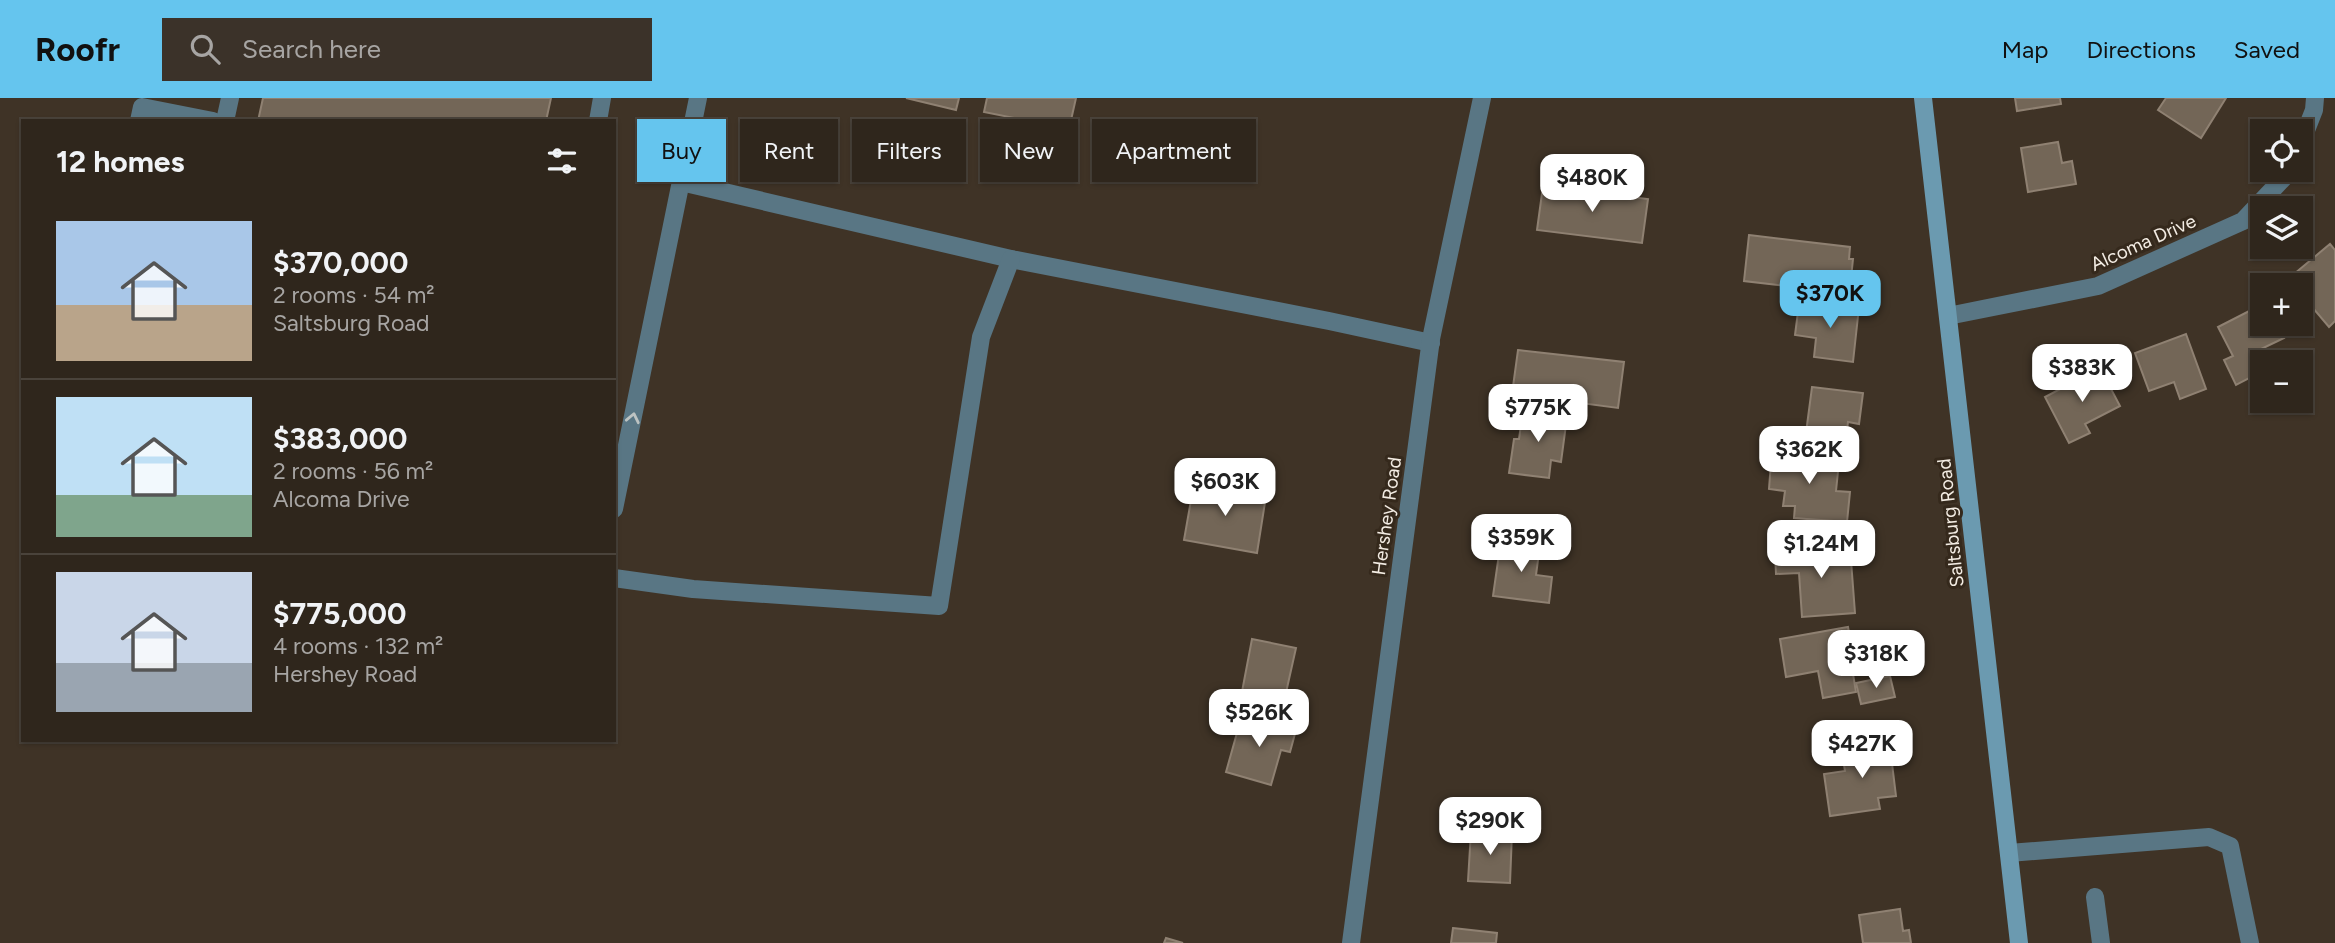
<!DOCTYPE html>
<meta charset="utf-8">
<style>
:root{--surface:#2f261c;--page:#3b3229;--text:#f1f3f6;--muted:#a7a5a3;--line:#4a433b;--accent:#65c5ee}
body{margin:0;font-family:Figtree,sans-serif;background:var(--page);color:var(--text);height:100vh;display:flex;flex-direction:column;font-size:26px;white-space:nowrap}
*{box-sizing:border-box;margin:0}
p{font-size:23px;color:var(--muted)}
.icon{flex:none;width:38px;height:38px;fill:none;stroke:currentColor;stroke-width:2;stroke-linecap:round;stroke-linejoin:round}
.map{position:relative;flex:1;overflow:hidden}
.side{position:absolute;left:21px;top:21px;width:595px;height:623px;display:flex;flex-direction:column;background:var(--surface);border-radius:0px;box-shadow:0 2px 5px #0004,0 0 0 2px var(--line)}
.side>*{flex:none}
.hud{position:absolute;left:637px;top:21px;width:665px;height:63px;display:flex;gap:14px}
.tools{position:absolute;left:2250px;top:21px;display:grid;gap:14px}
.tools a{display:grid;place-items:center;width:63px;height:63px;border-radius:0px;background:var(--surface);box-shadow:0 2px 5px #0004,0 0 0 2px var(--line);font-size:35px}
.price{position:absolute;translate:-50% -60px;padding:0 16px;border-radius:14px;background:#fff;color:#222;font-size:23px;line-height:46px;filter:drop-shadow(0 2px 4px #0008)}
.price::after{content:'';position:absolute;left:50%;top:42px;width:21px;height:16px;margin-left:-10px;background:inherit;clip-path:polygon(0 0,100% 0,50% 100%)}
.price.selected{background:var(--accent);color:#111}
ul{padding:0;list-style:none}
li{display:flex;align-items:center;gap:21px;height:175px;padding:0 35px}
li+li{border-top:2px solid var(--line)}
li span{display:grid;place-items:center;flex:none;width:196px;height:140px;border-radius:0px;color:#555}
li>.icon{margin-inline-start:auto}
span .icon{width:84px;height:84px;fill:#fffc;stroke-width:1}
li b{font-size:30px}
h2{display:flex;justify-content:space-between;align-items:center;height:84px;padding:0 35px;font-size:30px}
.pill{padding:0 24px;border-radius:0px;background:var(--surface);box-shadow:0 2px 5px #0004,0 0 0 2px var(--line);font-size:24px;line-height:63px}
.pill.selected{background:var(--accent);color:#111}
header{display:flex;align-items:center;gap:42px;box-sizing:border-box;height:98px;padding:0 35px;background:var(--accent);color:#111}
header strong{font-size:33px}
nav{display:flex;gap:38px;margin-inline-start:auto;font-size:24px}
.search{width:490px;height:63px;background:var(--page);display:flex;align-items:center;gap:18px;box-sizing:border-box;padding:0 24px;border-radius:0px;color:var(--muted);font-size:26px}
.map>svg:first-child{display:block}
.building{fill:#736657;stroke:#8f8172;stroke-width:2}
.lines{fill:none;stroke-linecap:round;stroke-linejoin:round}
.service{stroke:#597684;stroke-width:18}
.minor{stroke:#597684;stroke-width:18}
.tertiary{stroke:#597684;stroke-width:18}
.secondary{stroke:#6b9ab0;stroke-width:18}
.oneway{stroke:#bdc3c2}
.labels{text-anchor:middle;stroke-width:6;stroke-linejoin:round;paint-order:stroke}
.street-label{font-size:19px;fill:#f3ece3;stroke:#35291c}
</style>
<header>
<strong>Roofr</strong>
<div class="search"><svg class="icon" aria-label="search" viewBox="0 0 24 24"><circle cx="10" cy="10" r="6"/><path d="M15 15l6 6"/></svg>Search here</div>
<nav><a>Map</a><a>Directions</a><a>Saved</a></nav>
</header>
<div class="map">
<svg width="2335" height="845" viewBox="0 0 2335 845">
<rect width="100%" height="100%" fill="#3f3326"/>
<!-- building -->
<g class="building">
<polygon points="263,0 551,0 546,23 258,23"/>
<polygon points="906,0 959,0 956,12"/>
<polygon points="987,0 1076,0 1069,31 984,14"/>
<polygon points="2015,0 2060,0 2061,6 2017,13"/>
<polygon points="2166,0 2226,0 2201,40 2158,12"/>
<polygon points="2058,44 2062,65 2072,63 2076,86 2028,94 2021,50"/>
<polygon points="1543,88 1648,101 1642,145 1537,132"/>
<polygon points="1749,137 1850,149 1849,161 1853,161 1850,190 1797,184 1796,189 1744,183"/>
<polygon points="2330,146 2335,152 2335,223 2329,229 2301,196 2301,187 2294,187 2288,181"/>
<polygon points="1820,205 1859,209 1853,264 1814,259 1816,240 1795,237 1799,206 1819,209"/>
<polygon points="2263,206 2263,226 2276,226 2284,240 2259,252 2265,264 2263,264 2263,273 2236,287 2224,262 2233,258 2218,229"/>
<polygon points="2186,236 2206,291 2180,301 2174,284 2149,293 2135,255"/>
<polygon points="1518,252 1624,264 1618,310 1512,296"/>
<polygon points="2100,270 2120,308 2085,326 2090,335 2069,345 2045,299"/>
<polygon points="1812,289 1863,295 1859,326 1848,324 1846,340 1806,335"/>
<polygon points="1523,313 1567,319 1561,364 1551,362 1549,380 1509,375 1514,341 1519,341"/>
<polygon points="1772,351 1801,354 1800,360 1839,364 1836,393 1850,394 1847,424 1794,420 1795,408 1783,408 1785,393 1769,391"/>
<polygon points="1194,385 1266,398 1257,455 1184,442"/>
<polygon points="1501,442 1540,447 1536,477 1552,479 1549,505 1493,498"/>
<polygon points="1850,449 1855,515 1802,519 1799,475 1776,476 1775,455"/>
<polygon points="1848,529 1852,551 1860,550 1864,574 1853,576 1856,594 1823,600 1818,573 1786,579 1780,541"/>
<polygon points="1252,541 1296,550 1283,608 1241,599"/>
<polygon points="1890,578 1895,599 1861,606 1856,585"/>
<polygon points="1242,617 1296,632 1290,654 1281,652 1271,687 1226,674"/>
<polygon points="1889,641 1896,698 1878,700 1880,711 1830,718 1824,676 1845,673 1844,667 1851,666 1848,647"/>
<polygon points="1471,733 1512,735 1510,785 1468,783"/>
<polygon points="1900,811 1903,833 1909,832 1911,845 1863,845 1859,817"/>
<polygon points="1453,830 1497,835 1496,845 1451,845"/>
<polygon points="1166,840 1183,845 1164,845"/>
</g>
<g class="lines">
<!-- service -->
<g class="service">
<polyline points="139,23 142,9 213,23"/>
<polyline points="225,23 230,0"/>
<polyline points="598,23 602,0"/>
<polyline points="681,84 1011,161 1329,223 1431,245"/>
<polyline points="614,411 698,0"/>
<polyline points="614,480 693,491 939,508 981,239 1011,161"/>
<polyline points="2095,799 2101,845"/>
</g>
<!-- minor -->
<g class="minor">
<polyline points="2301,45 2314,12 2315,0"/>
<polyline points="1948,218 2098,188 2243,123 2291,72"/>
<polyline points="2009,755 2209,739 2230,748 2250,845"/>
</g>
<!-- tertiary -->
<polyline class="tertiary" points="1351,845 1431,241 1482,0"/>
<!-- secondary -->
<polyline class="secondary" points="1923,0 2019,845"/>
</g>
<!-- one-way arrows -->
<defs><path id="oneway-chevron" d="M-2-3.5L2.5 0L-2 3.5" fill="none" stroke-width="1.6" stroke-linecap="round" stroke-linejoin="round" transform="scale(1.75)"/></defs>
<use class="oneway" href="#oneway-chevron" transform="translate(633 320) rotate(-78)"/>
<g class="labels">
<!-- street labels -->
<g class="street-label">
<text transform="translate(2143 144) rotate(-24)" y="7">Alcoma Drive</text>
<text transform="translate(1386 418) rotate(-82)" y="7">Hershey Road</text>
<text transform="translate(1950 425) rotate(-96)" y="7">Saltsburg Road</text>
</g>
</g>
</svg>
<div class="tools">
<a><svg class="icon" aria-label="locate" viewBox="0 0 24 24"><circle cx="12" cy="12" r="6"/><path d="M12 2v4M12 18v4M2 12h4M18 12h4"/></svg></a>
<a><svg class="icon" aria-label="layers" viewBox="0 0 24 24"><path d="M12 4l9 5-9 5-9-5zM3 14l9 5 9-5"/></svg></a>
<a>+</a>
<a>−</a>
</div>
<b class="price" style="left:1592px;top:116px">$480K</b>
<b class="price selected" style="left:1830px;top:232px">$370K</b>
<b class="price" style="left:2082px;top:306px">$383K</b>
<b class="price" style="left:1538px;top:346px">$775K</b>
<b class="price" style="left:1809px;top:388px">$362K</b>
<b class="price" style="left:1225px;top:420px">$603K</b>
<b class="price" style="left:1521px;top:476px">$359K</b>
<b class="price" style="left:1821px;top:482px">$1.24M</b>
<b class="price" style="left:1876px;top:592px">$318K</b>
<b class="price" style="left:1259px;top:651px">$526K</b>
<b class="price" style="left:1862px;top:682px">$427K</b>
<b class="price" style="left:1490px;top:759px">$290K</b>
<div class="hud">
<a class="pill selected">Buy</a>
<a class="pill">Rent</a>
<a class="pill">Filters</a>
<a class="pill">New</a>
<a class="pill">Apartment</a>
</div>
<section class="side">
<h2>12 homes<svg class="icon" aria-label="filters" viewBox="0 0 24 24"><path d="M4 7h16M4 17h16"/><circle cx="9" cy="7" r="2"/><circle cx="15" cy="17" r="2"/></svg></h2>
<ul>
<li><span style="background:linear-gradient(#a9c7e8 60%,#b9a48a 0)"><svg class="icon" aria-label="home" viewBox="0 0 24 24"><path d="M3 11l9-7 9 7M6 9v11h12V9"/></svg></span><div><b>$370,000</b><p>2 rooms · 54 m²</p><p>Saltsburg Road</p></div></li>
<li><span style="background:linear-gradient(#bfe0f5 70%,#7fa58c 0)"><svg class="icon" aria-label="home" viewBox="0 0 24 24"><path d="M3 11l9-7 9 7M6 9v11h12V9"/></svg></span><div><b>$383,000</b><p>2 rooms · 56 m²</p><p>Alcoma Drive</p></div></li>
<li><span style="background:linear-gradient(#c9d6e8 65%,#9aa5b1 0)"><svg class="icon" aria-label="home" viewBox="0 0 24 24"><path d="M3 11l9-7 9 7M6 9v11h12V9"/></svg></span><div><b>$775,000</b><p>4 rooms · 132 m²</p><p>Hershey Road</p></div></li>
</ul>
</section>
</div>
